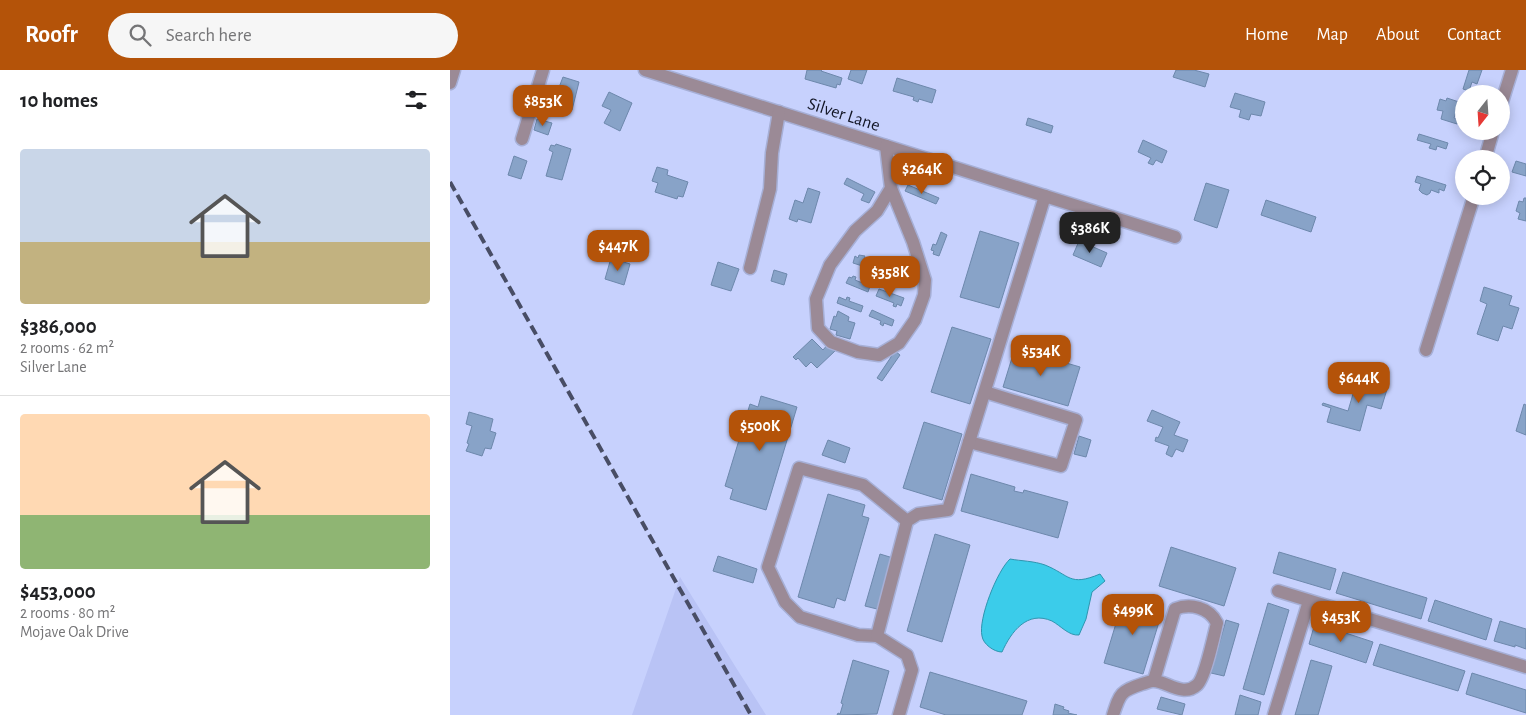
<!DOCTYPE html>
<meta charset="utf-8">
<style>
:root{--surface:#fff;--page:#f6f6f6;--text:#202124;--muted:#757577;--line:#e0e0e0;--accent:#b45309}
body{margin:0;font-family:"Alegreya Sans",sans-serif;background:var(--page);color:var(--text);height:100vh;display:flex;flex-direction:column;font-size:19px;white-space:nowrap}
*{box-sizing:border-box;margin:0}
p{font-size:16px;color:var(--muted)}
.icon{flex:none;width:28px;height:28px;fill:none;stroke:currentColor;stroke-width:2;stroke-linecap:round;stroke-linejoin:round}
.map{position:relative;flex:1;overflow:hidden}
.drawer{display:flex;flex-direction:column;background:var(--surface);width:450px}
.drawer>*{flex:none}
.needle{width:32px;rotate:197deg}
.tools{position:absolute;left:1005px;top:15px;display:grid;gap:10px}
.tools a{display:grid;place-items:center;width:55px;height:55px;border-radius:50%;background:var(--surface);box-shadow:0 2px 12px #0003;font-size:25px}
.price{position:absolute;translate:-50% -42px;padding:0 11px;border-radius:10px;background:var(--accent);color:#fff;font-size:16px;line-height:32px;filter:drop-shadow(0 1px 2px #0008)}
.price::after{content:'';position:absolute;left:50%;top:30px;width:15px;height:11px;margin-left:-8px;background:inherit;clip-path:polygon(0 0,100% 0,50% 100%)}
.price.on{background:#222;color:#fff}
ul{padding:0;list-style:none}
li{display:grid;align-content:center;gap:10px;height:265px;padding:0 20px}
li+li{border-top:1px solid var(--line)}
li span{display:grid;place-items:center;height:155px;border-radius:5px;color:#555}
li>.icon{margin-inline-start:auto}
span .icon{width:90px;height:90px;fill:#fffc;stroke-width:1}
li b{font-size:21px}
h2{display:flex;justify-content:space-between;align-items:center;height:60px;padding:0 20px;font-size:21px}
header{display:flex;align-items:center;gap:30px;box-sizing:border-box;height:70px;padding:0 25px;background:var(--accent);color:#fff}
header strong{font-size:24px}
nav{display:flex;gap:28px;margin-inline-start:auto;font-size:18px}
.search{width:350px;height:45px;background:var(--page);display:flex;align-items:center;gap:12px;box-sizing:border-box;padding:0 18px;border-radius:28px;color:var(--muted);font-size:19px}
main{display:flex;flex:1;min-height:0}
.map>svg:first-child{display:block}
.built{fill:#b9c3f5}
.water{fill:#3bccea;stroke:#2f95af}
.building{fill:#88a3c8;stroke:#6d88ac}
.lines{fill:none;stroke-linecap:round;stroke-linejoin:round}
.minor-casing{stroke:#a6afd6;stroke-width:15}
.minor{stroke:#9b8a96;stroke-width:12}
.rail{stroke:#484d65;stroke-width:4;stroke-dasharray:10 5;stroke-linecap:butt}
.labels{text-anchor:middle;stroke-width:4;stroke-linejoin:round;paint-order:stroke}
.street-label{font-size:18px;fill:#121525;stroke:#c7d1fd}
</style>
<header>
<strong>Roofr</strong>
<div class="search"><svg class="icon" aria-label="search" viewBox="0 0 24 24"><circle cx="10" cy="10" r="6"/><path d="M15 15l6 6"/></svg>Search here</div>
<nav><a>Home</a><a>Map</a><a>About</a><a>Contact</a></nav>
</header>
<main>
<section class="drawer">
<h2>10 homes<svg class="icon" aria-label="filters" viewBox="0 0 24 24"><path d="M4 7h16M4 17h16"/><circle cx="9" cy="7" r="2"/><circle cx="15" cy="17" r="2"/></svg></h2>
<ul>
<li><span style="background:linear-gradient(#c9d6e8 60%,#c2b280 0)"><svg class="icon" aria-label="home" viewBox="0 0 24 24"><path d="M3 11l9-7 9 7M6 9v11h12V9"/></svg></span><div><b>$386,000</b><p>2 rooms · 62 m²</p><p>Silver Lane</p></div></li>
<li><span style="background:linear-gradient(#ffd9b3 65%,#8fb573 0)"><svg class="icon" aria-label="home" viewBox="0 0 24 24"><path d="M3 11l9-7 9 7M6 9v11h12V9"/></svg></span><div><b>$453,000</b><p>2 rooms · 80 m²</p><p>Mojave Oak Drive</p></div></li>
</ul>
</section>
<div class="map">
<svg width="1076" height="645" viewBox="0 0 1076 645">
<rect width="100%" height="100%" fill="#c7d1fd"/>
<!-- built -->
<polygon class="built" points="230,507 285,596 316,645 182,645"/>
<!-- water -->
<path class="water" d="M560,489c11,2 24,2 35,6 25,10 24,22 55,9l5,7 -13,11 -6,27 -7,16c-10,1 -18,-9 -27,-14 -25,-11 -41,11 -50,31 -8,0 -19,-8 -20,-16 -4,-17 15,-65 28,-77z"/>
<!-- building -->
<g class="building">
<polygon points="357,0 372,0 371,1 392,8 390,15 387,14 386,18 355,9"/>
<polygon points="401,0 417,0 412,14 398,9"/>
<polygon points="726,0 744,0 759,4 755,17 723,7"/>
<polygon points="1019,0 1032,0 1027,14 1022,12 1019,21 1013,19"/>
<polygon points="113,7 129,12 122,40 117,38 116,41 114,41 113,43 106,41 106,38 111,21 108,20"/>
<polygon points="447,8 486,20 482,33 469,29 468,32 463,30 464,27 443,21"/>
<polygon points="159,22 182,33 170,61 154,53 161,40 152,36"/>
<polygon points="785,23 815,32 811,46 801,44 799,50 789,47 791,40 780,37"/>
<polygon points="997,28 1009,32 1008,38 1012,39 1010,43 1006,42 1004,48 1009,50 1007,54 991,49 993,41 987,40 990,29 996,31"/>
<polygon points="578,48 603,56 601,63 576,55"/>
<polygon points="87,49 102,53 98,65 84,60"/>
<polygon points="969,64 998,73 996,79 987,76 986,80 979,78 981,74 967,70"/>
<polygon points="693,70 717,81 712,93 706,90 703,95 698,93 701,88 688,82"/>
<polygon points="106,74 121,79 112,110 96,106 103,82 99,80 101,75 105,76"/>
<polygon points="64,86 77,91 71,109 58,105"/>
<polygon points="1066,91 1076,94 1076,106 1062,102"/>
<polygon points="207,97 218,100 217,105 238,112 233,127 228,126 227,129 205,122 208,113 202,111"/>
<polygon points="967,106 996,115 994,121 989,119 989,123 981,120 980,123 977,125 972,123 969,120 971,114 965,112"/>
<polygon points="397,108 425,122 419,133 411,130 414,124 394,114"/>
<polygon points="756,113 779,120 767,158 744,150"/>
<polygon points="458,115 489,128 486,134 455,121"/>
<polygon points="358,118 370,122 361,153 348,149 347,152 339,149 345,130 353,133"/>
<polygon points="1074,128 1076,128 1076,151 1068,149 1070,143 1066,141 1069,131 1073,132"/>
<polygon points="816,130 866,147 861,162 811,145"/>
<polygon points="530,161 569,173 549,238 510,227"/>
<polygon points="491,162 497,165 489,186 483,184 484,181 481,180 483,174 486,175"/>
<polygon points="629,171 638,174 639,171 642,173 641,176 657,183 651,197 623,185"/>
<polygon points="409,185 415,186 414,189 430,195 428,201 403,193 405,186 408,188"/>
<polygon points="161,188 180,194 174,215 155,209"/>
<polygon points="268,192 289,199 281,221 261,215"/>
<polygon points="437,198 458,207 456,213 449,210 447,213 444,211 446,209 435,204"/>
<polygon points="324,200 337,204 334,215 321,211"/>
<polygon points="403,206 406,207 405,210 420,216 418,222 396,213 399,207 402,208"/>
<polygon points="1034,217 1062,226 1059,235 1069,238 1062,259 1053,256 1048,271 1027,264 1037,234 1030,231"/>
<polygon points="429,219 454,228 451,236 447,234 446,237 443,236 444,233 426,226"/>
<polygon points="389,227 396,230 397,227 400,228 399,231 413,236 411,242 387,233"/>
<polygon points="422,240 444,250 442,256 434,253 433,256 430,254 431,251 419,246"/>
<polygon points="388,241 399,247 398,251 405,253 400,269 386,265 387,261 380,259 384,246 386,247"/>
<polygon points="502,257 541,269 520,334 481,322"/>
<polygon points="362,269 373,280 378,274 385,281 367,298 361,292 356,297 348,288 346,290 343,287"/>
<polygon points="565,278 630,297 618,336 553,317"/>
<polygon points="445,281 450,285 432,311 427,308"/>
<polygon points="908,307 938,316 931,339 917,335 910,361 877,352 881,338 872,335 873,333 898,341"/>
<polygon points="311,326 347,337 316,440 280,429 283,419 275,416 300,334 308,337"/>
<polygon points="1074,334 1076,335 1076,365 1066,361"/>
<polygon points="702,340 730,352 724,365 738,370 733,382 726,379 722,387 716,384 719,376 705,371 706,367 708,368 713,357 697,351"/>
<polygon points="19,342 43,349 40,361 46,363 41,379 35,378 32,386 16,381 19,374 17,373 22,356 16,354"/>
<polygon points="474,352 512,364 492,430 453,418"/>
<polygon points="629,366 641,370 636,387 624,384"/>
<polygon points="378,370 400,378 395,393 372,385"/>
<polygon points="521,404 565,417 564,421 573,423 574,420 618,432 608,468 511,441"/>
<polygon points="378,424 415,435 412,446 419,448 395,531 387,528 384,538 348,527"/>
<polygon points="485,464 520,475 492,572 457,561"/>
<polygon points="721,477 786,498 774,536 709,516"/>
<polygon points="829,482 886,499 880,520 823,503"/>
<polygon points="430,484 443,488 427,539 415,536"/>
<polygon points="268,486 307,499 303,513 263,501"/>
<polygon points="893,502 977,528 971,549 886,523"/>
<polygon points="674,527 713,539 693,604 654,593"/>
<polygon points="985,530 1042,549 1036,570 978,551"/>
<polygon points="818,533 839,540 814,625 793,619"/>
<polygon points="776,550 789,554 774,606 761,603"/>
<polygon points="1050,551 1076,559 1076,579 1065,575 1065,577 1044,571"/>
<polygon points="865,553 923,572 916,593 859,574"/>
<polygon points="930,574 1015,601 1008,621 923,595"/>
<polygon points="403,590 439,601 427,644 387,645 388,643 390,644 393,634 391,633"/>
<polygon points="861,590 882,596 868,645 845,645"/>
<polygon points="480,602 577,631 572,645 496,645 470,637"/>
<polygon points="1022,603 1076,620 1076,643 1016,624"/>
<polygon points="790,625 811,632 808,645 785,645"/>
<polygon points="711,627 735,634 732,645 707,639"/>
<polygon points="605,634 614,637 613,639 619,641 618,643 627,645 603,645"/>
</g>
<g class="lines">
<!-- minor casing -->
<g class="minor-casing">
<g id="minor">
<polyline points="195,0 725,167"/>
<polyline points="0,13 4,0"/>
<polyline points="1051,35 1062,0"/>
<polyline points="72,69 93,0"/>
<polyline points="436,76 441,118 427,141 405,161 380,195 366,229 368,258 381,272 408,282 429,285 449,273 465,250 474,225 475,210 463,172 441,118"/>
<polyline points="1035,89 1043,61"/>
<polyline points="300,198 320,119 322,83 329,42"/>
<polyline points="976,280 1024,126"/>
<polyline points="519,372 611,396 626,350 535,322"/>
<polyline points="828,521 1076,597"/>
<polyline points="427,566 408,565 350,547 335,532 318,497 349,398 413,415 457,451"/>
<polyline points="449,645 462,600 457,585 427,566 457,451 468,444 498,440 595,126"/>
<path d="M663,645c7,-22 8,-24 29,-31 4,-1 8,-3 11,-3 12,-1 30,17 44,4 8,-7 17,-50 20,-62 -8,-16 -27,-20 -42,-14l-21,71"/>
<polyline points="824,645 859,531"/>
</g>
</g>
<!-- minor -->
<use href="#minor" class="minor"/>
<!-- rail -->
<polyline class="rail" points="0,112 301,645"/>
</g>
<g class="labels">
<!-- street labels -->
<g class="street-label">
<text transform="translate(394 44) rotate(18)" y="6">Silver Lane</text>
</g>
</g>
</svg>
<div class="tools">
<a><svg class="needle" viewBox="-14 -14 28 28"><path d="M0-13l5 13h-10z" fill="#e53935"/><path d="M0 13l5-13h-10z" fill="#757577"/></svg></a>
<a><svg class="icon" aria-label="locate" viewBox="0 0 24 24"><circle cx="12" cy="12" r="6"/><path d="M12 2v4M12 18v4M2 12h4M18 12h4"/></svg></a>
</div>
<b class="price" style="left:93px;top:57px">$853K</b>
<b class="price" style="left:472px;top:125px">$264K</b>
<b class="price on" style="left:640px;top:184px">$386K</b>
<b class="price" style="left:168px;top:202px">$447K</b>
<b class="price" style="left:440px;top:228px">$358K</b>
<b class="price" style="left:591px;top:307px">$534K</b>
<b class="price" style="left:909px;top:334px">$644K</b>
<b class="price" style="left:310px;top:382px">$500K</b>
<b class="price" style="left:683px;top:566px">$499K</b>
<b class="price" style="left:891px;top:573px">$453K</b>
</div>
</main>
